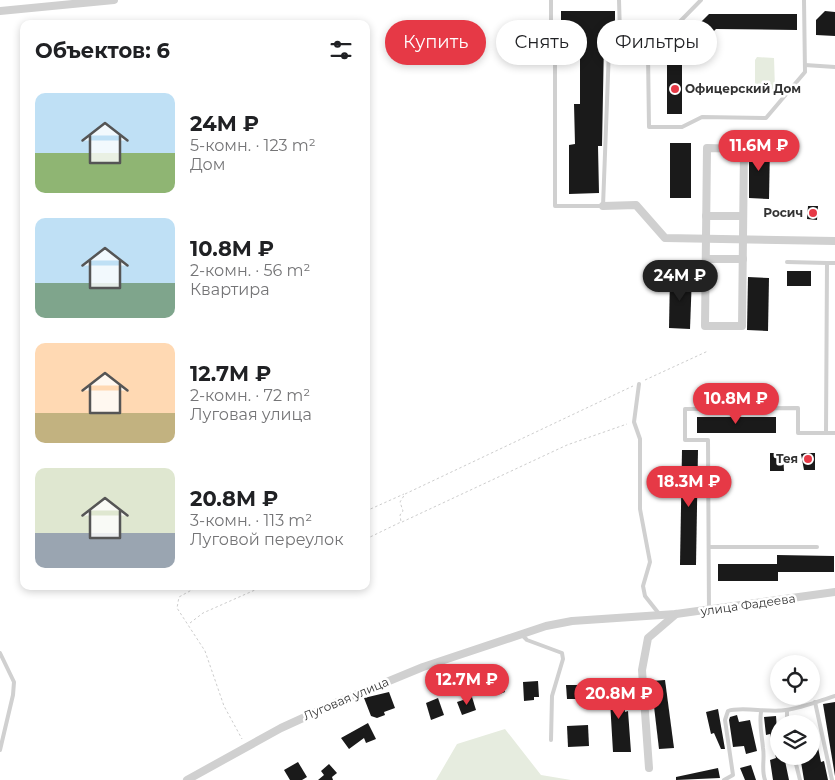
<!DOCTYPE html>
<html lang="ru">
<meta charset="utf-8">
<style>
:root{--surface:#fff;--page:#f2f2f2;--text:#202124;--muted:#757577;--accent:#e63946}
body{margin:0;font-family:Montserrat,sans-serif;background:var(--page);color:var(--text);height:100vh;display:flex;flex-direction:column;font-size:19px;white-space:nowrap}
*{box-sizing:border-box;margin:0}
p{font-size:16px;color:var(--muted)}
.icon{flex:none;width:28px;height:28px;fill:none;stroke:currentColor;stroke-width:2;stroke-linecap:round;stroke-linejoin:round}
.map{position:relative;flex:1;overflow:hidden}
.drawer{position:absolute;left:20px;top:20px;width:350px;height:570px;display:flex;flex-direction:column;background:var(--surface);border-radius:10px;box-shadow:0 2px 8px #0003}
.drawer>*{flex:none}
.top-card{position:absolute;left:385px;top:20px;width:375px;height:45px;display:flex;gap:10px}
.fabs{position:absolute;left:770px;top:655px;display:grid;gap:10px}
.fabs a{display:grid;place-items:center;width:50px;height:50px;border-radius:50%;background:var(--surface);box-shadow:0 2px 8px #0003;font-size:25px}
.price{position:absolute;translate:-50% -42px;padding:0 11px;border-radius:18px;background:var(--accent);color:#fff;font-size:16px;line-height:32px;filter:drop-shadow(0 1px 2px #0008)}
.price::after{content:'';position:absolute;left:50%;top:30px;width:15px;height:11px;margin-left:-8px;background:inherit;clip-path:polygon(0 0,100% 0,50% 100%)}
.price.current{background:#222;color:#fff}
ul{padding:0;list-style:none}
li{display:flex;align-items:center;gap:15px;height:125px;padding:0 15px}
li span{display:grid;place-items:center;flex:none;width:140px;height:100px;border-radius:10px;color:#555}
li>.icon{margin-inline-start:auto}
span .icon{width:60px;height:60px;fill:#fffc;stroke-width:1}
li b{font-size:21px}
h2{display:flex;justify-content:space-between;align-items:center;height:60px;padding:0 15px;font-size:21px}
.pill{padding:0 18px;border-radius:22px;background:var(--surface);box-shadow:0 2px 8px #0003;font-size:18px;line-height:45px}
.pill.current{background:var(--accent);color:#fff}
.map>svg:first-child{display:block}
.green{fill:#e6ecdf}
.building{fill:#1a1a1a}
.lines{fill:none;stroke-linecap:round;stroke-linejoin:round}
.path{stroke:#cdcdcd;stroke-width:1;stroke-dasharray:2.5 2.5;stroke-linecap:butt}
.service{stroke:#d0d0d0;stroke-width:4}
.minor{stroke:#d0d0d0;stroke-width:8}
.poi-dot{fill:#e63946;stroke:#fff;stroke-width:2}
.labels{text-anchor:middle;stroke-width:5;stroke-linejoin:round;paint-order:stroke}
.poi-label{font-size:12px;font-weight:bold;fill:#333;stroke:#fff;text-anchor:end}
.street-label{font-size:12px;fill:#333;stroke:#fff}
</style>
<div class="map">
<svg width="835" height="780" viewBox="0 0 835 780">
<rect width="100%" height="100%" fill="#fff"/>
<!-- green -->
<g class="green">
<polygon points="757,57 774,58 775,89 773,93 757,93 755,89 755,60"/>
<polygon points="505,729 541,775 571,780 436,780 457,744"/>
</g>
<!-- building -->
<g class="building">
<polygon points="561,11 615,11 615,28 609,28 609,41 604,41 602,146 598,146 599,193 569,194 569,145 575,144 574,104 580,104 580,41 568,41 568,28 561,28"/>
<polygon points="825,11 835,12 835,36 816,35 816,20"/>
<polygon points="709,14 797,14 797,30 716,29 682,63 682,114 667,114 667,56"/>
<rect x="670" y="143" width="21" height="55"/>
<polygon points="749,145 770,145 769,199 749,198"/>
<polygon points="808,206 818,206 817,220 807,219"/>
<rect x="787" y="271" width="24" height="15"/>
<polygon points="670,275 692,275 690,329 669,328"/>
<polygon points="748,277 769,278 768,331 747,330"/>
<rect x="697" y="417" width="79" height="16"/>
<polygon points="682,450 698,450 696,565 680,565"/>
<polygon points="770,453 783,453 784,471 770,471"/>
<polygon points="805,453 815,453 815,470 804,470 801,454"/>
<polygon points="777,555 834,556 834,572 778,572 778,581 718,581 718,564 777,564"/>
<polygon points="501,680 505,692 497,695 492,683"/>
<polygon points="665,680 674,748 659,749 651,681"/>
<polygon points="538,681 539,697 534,697 534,700 524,701 523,682"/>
<polygon points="566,685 587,685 587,699 567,699"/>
<polygon points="609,686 623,688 625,712 628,711 631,752 613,752 610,701 606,701 605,688"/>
<polygon points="389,692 395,708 384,712 385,715 377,718 371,716 364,698"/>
<polygon points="472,697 476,710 462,715 457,702"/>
<polygon points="438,698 444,715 431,720 426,703"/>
<polygon points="835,702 835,776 823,704"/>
<polygon points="718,709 725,749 721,749 714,733 711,734 706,712"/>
<polygon points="737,715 739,722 750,720 757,751 746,754 744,746 733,747 729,720 730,717"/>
<polygon points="776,716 779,757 784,756 789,780 773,780 770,760 776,758 770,734 766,735 764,717"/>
<polygon points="368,723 376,739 366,743 364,738 349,749 341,738"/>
<polygon points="588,725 589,746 568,747 567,726"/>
<polygon points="814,728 821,762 824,761 828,780 804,780 800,756 811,756 811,729"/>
<polygon points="298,762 307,777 302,780 290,780 284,770"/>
<polygon points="329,764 337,773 332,777 333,780 318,780 324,775 321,771"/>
<polygon points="751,765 756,780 745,780 740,768"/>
<polygon points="718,768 720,778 676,780 676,777"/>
</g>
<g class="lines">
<!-- path -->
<g class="path">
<polyline points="645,380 708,351"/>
<polyline points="366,511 404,494"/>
<polyline points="402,522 567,445 627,424"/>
<polyline points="366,539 401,522 400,515 403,511 400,502 405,494 633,386"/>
<polyline points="199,586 179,597 177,608 205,651 224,706 242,739"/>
<polyline points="190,623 203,613 264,586"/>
</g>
<!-- service -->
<g class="service">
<polyline points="551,0 551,56 555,64 555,206 603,206 609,49 620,34 619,0"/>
<polyline points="701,0 648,54 649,127 682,127 702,117 766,118 805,72 804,0"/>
<polyline points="805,65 835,67"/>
<polyline points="787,262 827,263"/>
<polyline points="639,384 634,422 640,439 640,509 650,562 643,586 645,596 660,615"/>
<polyline points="826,433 827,263 835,263"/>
<polyline points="709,547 817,547"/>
<polyline points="709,611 708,440 685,440 685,409 798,408 798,433 835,433"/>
<polyline points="521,634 527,640 562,653 563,659 552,696 551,740"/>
<polyline points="0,653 14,682 13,695 0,750"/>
<polyline points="815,702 832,780"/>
<polyline points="787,710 787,724"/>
<path d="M761,712c-2,14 1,23 2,36 2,11 -2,21 2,32"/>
<polyline points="794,756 800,780"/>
<path d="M724,780l9,-5 -8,-55 3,-9c13,-5 40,2 58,-1 16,-2 33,-9 49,-14"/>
</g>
<!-- minor -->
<g class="minor">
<polyline points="0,11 114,0"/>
<polygon points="707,148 744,149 742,326 705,326"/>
<polyline points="603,206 636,205 665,238 835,241"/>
<polyline points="706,216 743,216"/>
<polyline points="706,259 743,259"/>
<polyline points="649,768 642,670 648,638 676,614"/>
<polyline points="187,780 281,728 338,702 423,667 546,626 572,621 676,614 835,592"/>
</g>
</g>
<!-- markers -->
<g class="poi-dot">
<circle cx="675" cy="89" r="5"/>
<circle cx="813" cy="213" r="5"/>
<circle cx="808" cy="459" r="5"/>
</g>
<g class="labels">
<!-- poi labels -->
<g class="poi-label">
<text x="685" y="93" text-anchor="start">Офицерский Дом</text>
<text x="803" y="217">Росич</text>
<text x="798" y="463">Тея</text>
</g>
<!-- street labels -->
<g class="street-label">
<text transform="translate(748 605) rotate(-8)" y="4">улица Фадеева</text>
<text transform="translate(346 699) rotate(-23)" y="4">Луговая улица</text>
</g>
</g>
</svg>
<div class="fabs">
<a><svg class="icon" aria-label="locate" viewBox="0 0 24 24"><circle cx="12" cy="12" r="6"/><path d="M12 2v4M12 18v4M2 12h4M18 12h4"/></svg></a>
<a><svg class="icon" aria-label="layers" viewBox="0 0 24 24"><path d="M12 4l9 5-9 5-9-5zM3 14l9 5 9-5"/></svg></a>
</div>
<b class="price" style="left:759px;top:172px">11.6M ₽</b>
<b class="price current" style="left:680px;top:302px">24M ₽</b>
<b class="price" style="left:736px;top:425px">10.8M ₽</b>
<b class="price" style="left:689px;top:508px">18.3M ₽</b>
<b class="price" style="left:467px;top:706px">12.7M ₽</b>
<b class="price" style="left:619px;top:720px">20.8M ₽</b>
<div class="top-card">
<a class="pill current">Купить</a>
<a class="pill">Снять</a>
<a class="pill">Фильтры</a>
</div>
<section class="drawer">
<h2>Объектов: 6<svg class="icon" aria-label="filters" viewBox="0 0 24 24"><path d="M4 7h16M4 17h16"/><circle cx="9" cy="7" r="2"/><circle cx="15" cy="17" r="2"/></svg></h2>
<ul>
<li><span style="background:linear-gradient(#bfe0f5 60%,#8fb573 0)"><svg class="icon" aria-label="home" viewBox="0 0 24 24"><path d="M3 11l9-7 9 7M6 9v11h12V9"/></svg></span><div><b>24M ₽</b><p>5-комн. · 123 m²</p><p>Дом</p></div></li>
<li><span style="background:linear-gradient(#bfe0f5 65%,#7fa58c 0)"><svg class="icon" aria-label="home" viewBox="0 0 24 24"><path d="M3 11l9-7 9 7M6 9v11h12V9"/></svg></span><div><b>10.8M ₽</b><p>2-комн. · 56 m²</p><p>Квартира</p></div></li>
<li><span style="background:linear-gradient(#ffd9b3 70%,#c2b280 0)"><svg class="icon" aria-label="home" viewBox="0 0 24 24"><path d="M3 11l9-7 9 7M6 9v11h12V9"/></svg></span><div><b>12.7M ₽</b><p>2-комн. · 72 m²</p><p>Луговая улица</p></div></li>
<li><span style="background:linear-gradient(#dfe7d0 65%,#9aa5b1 0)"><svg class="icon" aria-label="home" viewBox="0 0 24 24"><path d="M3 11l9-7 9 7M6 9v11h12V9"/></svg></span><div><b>20.8M ₽</b><p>3-комн. · 113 m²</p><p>Луговой переулок</p></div></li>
</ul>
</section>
</div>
